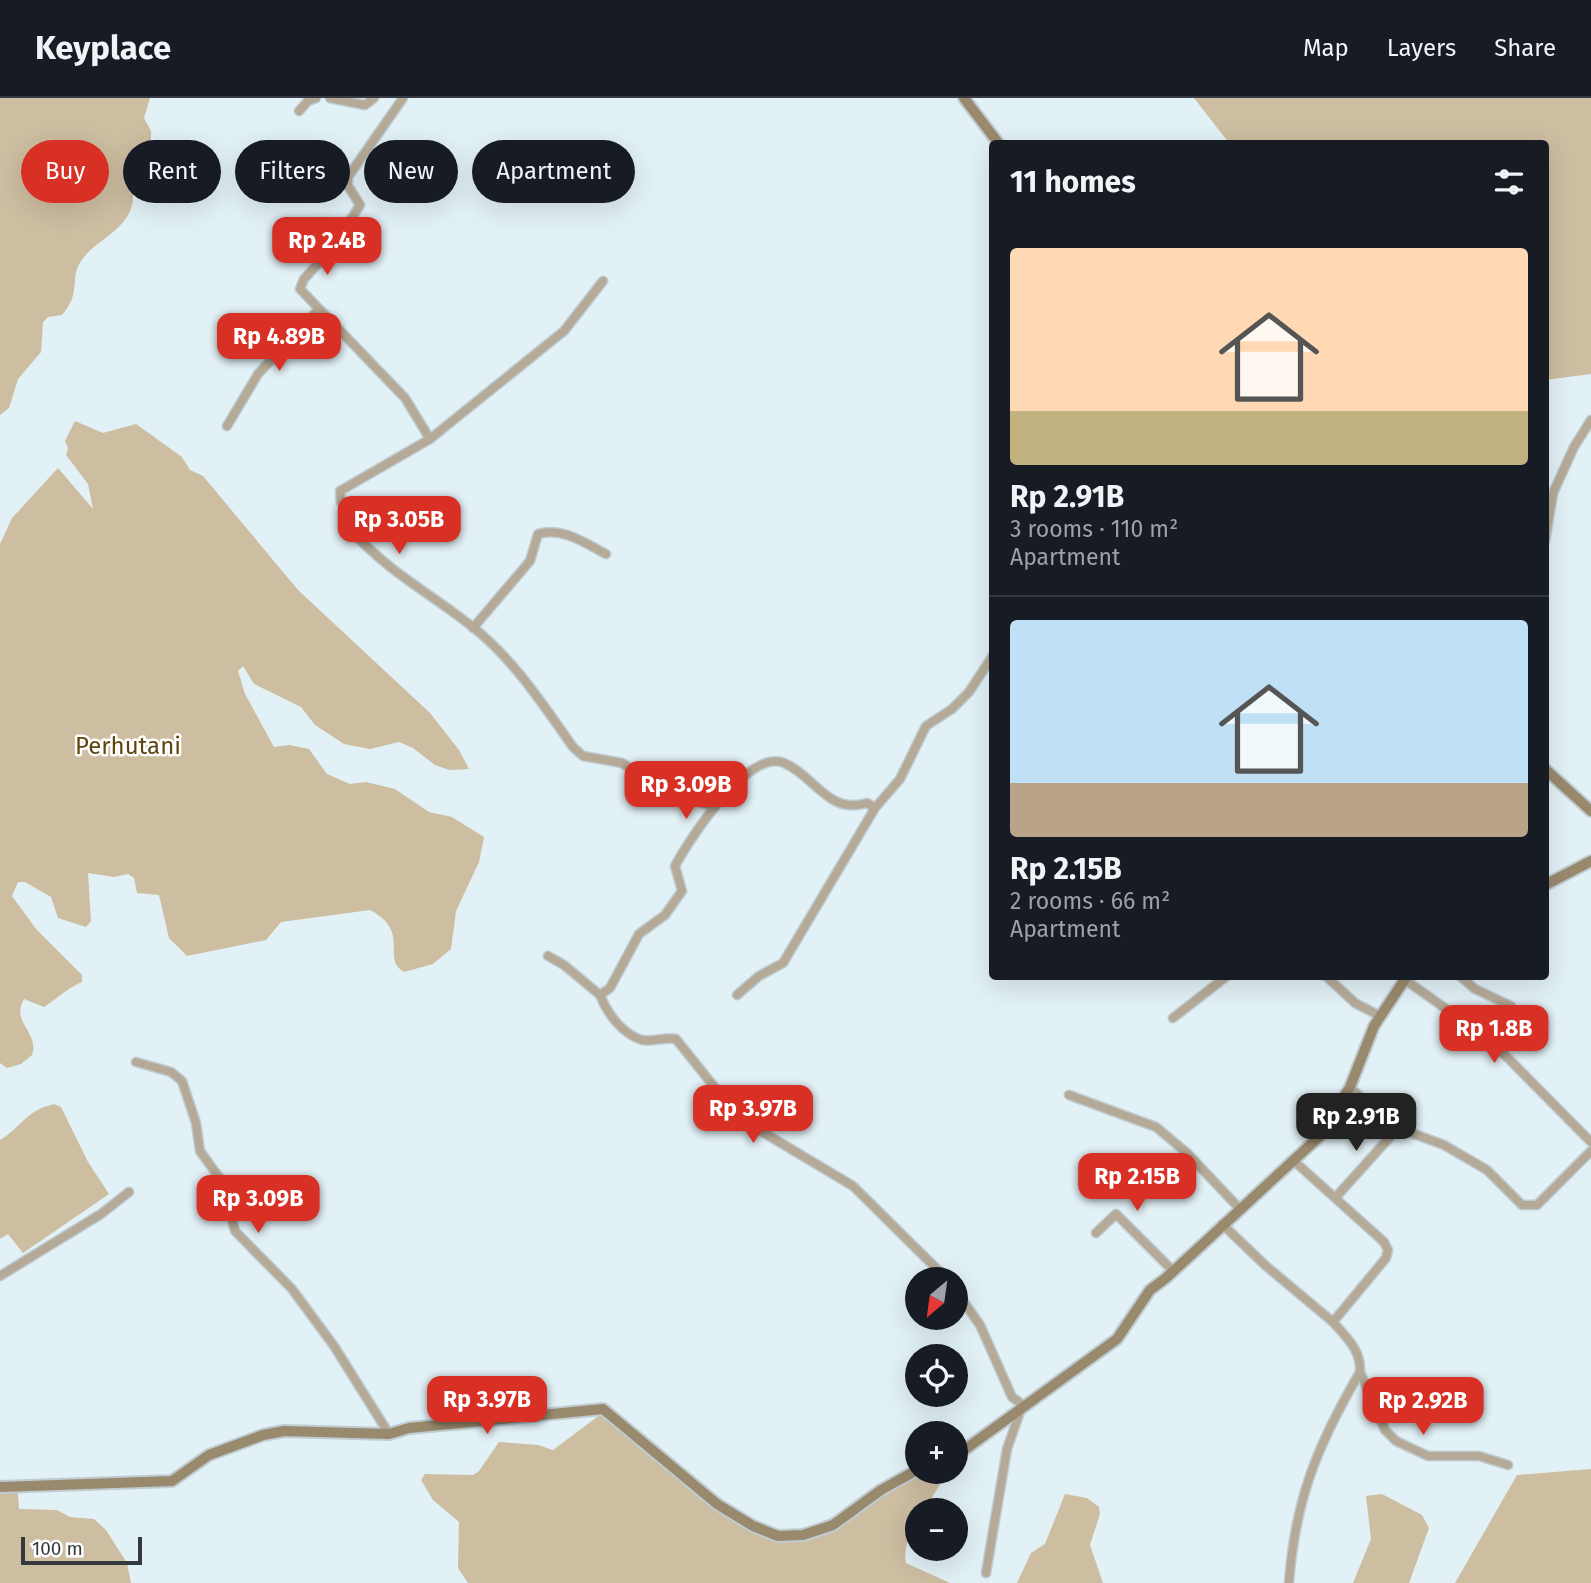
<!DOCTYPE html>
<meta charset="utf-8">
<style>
:root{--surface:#171b24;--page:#242831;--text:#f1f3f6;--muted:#9ea1a6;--line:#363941;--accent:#d93025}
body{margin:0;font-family:"Fira Sans",sans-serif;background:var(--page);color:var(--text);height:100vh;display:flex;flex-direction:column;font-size:26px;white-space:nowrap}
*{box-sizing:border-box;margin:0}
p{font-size:23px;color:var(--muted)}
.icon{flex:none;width:38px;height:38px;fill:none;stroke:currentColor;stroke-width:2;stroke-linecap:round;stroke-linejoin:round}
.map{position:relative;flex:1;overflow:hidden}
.panel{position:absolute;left:989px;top:42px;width:560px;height:840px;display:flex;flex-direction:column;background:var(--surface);border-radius:7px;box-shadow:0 7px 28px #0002}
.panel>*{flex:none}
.banner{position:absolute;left:21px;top:42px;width:665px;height:63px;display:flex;gap:14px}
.needle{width:46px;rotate:209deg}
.controls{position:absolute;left:905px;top:1169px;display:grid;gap:14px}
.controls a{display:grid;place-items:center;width:63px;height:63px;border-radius:50%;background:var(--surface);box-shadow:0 7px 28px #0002;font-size:35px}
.scale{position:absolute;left:21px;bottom:18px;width:121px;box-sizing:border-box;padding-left:7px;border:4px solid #343a3c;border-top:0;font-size:19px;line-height:24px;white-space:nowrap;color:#343a3c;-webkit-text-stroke:5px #fff;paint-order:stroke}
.price{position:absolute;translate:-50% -60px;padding:0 16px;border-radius:14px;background:var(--accent);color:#fff;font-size:23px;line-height:46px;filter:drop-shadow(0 2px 4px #0008)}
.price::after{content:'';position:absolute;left:50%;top:42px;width:21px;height:16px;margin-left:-10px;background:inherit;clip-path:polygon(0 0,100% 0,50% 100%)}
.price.selected{background:#222;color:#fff}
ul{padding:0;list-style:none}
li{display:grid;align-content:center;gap:14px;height:371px;padding:0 21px}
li+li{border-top:2px solid var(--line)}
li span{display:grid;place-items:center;height:217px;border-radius:7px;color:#555}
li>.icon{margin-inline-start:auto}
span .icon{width:126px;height:126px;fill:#fffc;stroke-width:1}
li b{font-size:30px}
h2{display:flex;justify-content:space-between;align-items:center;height:84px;padding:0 21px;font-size:30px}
.chip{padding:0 24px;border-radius:32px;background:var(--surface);box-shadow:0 7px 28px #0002;font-size:24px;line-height:63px}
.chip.selected{background:var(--accent);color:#fff}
header{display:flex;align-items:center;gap:42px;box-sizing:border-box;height:98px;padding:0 35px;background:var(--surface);border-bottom:2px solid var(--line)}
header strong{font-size:33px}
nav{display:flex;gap:38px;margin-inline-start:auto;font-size:24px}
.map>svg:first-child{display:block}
.green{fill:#cdbda1}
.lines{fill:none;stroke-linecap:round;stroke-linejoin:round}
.street-casing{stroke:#bfccd1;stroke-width:11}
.secondary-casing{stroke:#bfccd1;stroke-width:14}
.street{stroke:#b5aa97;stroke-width:8}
.secondary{stroke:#99896d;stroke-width:10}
.labels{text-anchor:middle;stroke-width:5;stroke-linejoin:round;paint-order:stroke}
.park-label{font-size:24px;fill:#5f4610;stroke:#fff}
</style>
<header>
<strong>Keyplace</strong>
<nav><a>Map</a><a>Layers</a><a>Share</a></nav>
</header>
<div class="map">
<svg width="1591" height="1485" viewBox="0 0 1591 1485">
<rect width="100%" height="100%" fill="#e2f1f6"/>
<!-- green -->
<g class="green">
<path d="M0,0h150l-6,20 7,13v16l-12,13 -7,2c-5,15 4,28 0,43 -6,26 -37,35 -51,56 -12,18 1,31 -19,54l-14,2 -5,5 -2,30 -23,27 -9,29 -9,7z"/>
<polygon points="1194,0 1591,0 1591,276 1545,282 1545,46 1229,45"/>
<path d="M75,323l28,12 33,-9 46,33 8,13 13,6 95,114 132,123 29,37 10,19 -20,1 -14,-5 -22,-17 -14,-6 -29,7 -26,-5 -29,-19 -14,-18 -47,-23 -11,-18 -5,5 7,23 29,53 15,-2 20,4 18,25 23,10 16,-2 29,7 34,23 23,5 32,20 -5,25 -23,49 -5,38 -18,15 -29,8c-24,-14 8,-40 -34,-62l-89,12 -15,18 -79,16 -18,-18 -10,-43 -22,-2 -3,-15 -6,-4 -14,3 -26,-4 3,48 -5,6 -28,-9 -7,-21 -26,-15h-7l-6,14 24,33 46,46v7c-15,6 -24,16 -38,25l-20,-8c-14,23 16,34 8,56l-11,9 -14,4 -7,-5v-519l12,-26 46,-50 35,41 -5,-25 -22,-29 2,-7 -3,-7z"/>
<path d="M54,1006l7,3 27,55 21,32 -86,59 -15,-19 -8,5v-99c22,-13 25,-29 54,-36z"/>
<path d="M601,1316l151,115 52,9 116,-66h16l6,9 -18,29h-7c0,19 -15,32 -11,53l44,20h-482l-10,-15 1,-46 -26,-22 -12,-20 4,-6 48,1 6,-4 20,-29 39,3 15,5z"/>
<polygon points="1591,1371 1591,1485 1455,1485 1517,1377"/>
<polygon points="0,1381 18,1396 19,1411 57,1412 70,1419 94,1421 106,1432 127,1465 131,1485 0,1485"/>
<polygon points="1065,1396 1087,1400 1099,1409 1100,1416 1090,1447 1103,1485 1017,1485 1031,1455 1045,1446"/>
<polygon points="1382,1396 1422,1417 1429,1430 1409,1485 1353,1485 1371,1441 1366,1398"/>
</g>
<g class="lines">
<!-- street casing -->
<g class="street-casing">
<g id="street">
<polyline points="330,0 365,7 374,0"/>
<polyline points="403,0 348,79 348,88 360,107 335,147 304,181 300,191 405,300 430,341"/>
<polyline points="299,13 308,3 316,0"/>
<path d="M603,183l-39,50 -134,108 -90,52 1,11 17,13 4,8 -10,8c37,42 80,63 122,97 41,33 69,77 99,119l10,9 39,7 50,30 43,14"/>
<polyline points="227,328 258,276 318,212"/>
<polyline points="1545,443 1553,395 1574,349 1591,322"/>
<path d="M473,530l57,-67 8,-27c25,-7 47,9 68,20"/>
<path d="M548,858l16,9 36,30 10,-7 29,-54 26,-19 17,-24 -7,-25c14,-26 73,-118 109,-103 31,13 44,52 83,40l8,5"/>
<polyline points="1326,878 1355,905 1380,918"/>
<polyline points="1460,878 1475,891 1511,908"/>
<polyline points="1404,881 1490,942 1591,1044"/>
<path d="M600,897c7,18 22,39 42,45 10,2 23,-3 34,-1l48,60 25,25 104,62 94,93"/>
<polyline points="737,897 759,878 783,865 875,710 900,681 926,628 952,611 969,594 992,559"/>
<polyline points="1173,920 1227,878"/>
<polyline points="136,964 171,974 182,983 196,1025 200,1053 223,1085 235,1133 292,1191 334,1248 389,1336"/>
<polyline points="1350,989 1381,1019 1398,1030 1444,1047 1487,1072 1522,1107 1537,1107 1591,1053"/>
<polyline points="1069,997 1156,1029 1187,1055 1239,1110"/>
<polyline points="1336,1099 1398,1030"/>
<polyline points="1222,1126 1266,1168 1333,1224"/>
<polyline points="1096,1135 1116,1116 1173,1173"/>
<polyline points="0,1178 101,1116 129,1094"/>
<polyline points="956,1193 980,1227 1012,1299 1023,1307"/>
<polyline points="1360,1274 1385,1332 1396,1343 1428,1358 1479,1358 1508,1367"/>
<polyline points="986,1475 1007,1351 1021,1311"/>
<path d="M1289,1485c6,-84 29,-139 71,-211 1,-22 -13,-34 -27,-50l53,-64 2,-8 -4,-8 -90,-81"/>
</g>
</g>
<!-- secondary casing -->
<g class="secondary-casing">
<g id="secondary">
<polyline points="964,0 999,46"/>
<polyline points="1545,671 1591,713"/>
<polyline points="1545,787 1591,763"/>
<polyline points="956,1358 1117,1241 1150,1192 1166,1180 1321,1037 1350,989 1374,928 1407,878"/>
<polyline points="0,1389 172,1383 209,1357 263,1337 284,1333 389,1336 409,1330 603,1311 717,1406 753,1428 778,1438 803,1437 833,1427 881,1392 917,1372"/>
</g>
</g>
<!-- street -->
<use href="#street" class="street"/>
<!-- secondary -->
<use href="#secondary" class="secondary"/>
</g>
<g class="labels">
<!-- park labels -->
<g class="park-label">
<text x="128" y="656">Perhutani</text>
</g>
</g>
</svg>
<div class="controls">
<a><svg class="needle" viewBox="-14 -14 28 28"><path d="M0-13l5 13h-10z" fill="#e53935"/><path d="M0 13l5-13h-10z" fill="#9ea1a6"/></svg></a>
<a><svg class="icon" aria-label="locate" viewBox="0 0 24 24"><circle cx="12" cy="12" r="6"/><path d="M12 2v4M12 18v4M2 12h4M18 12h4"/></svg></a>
<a>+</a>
<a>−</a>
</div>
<div class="scale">100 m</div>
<b class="price" style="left:327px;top:179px">Rp 2.4B</b>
<b class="price" style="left:279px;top:275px">Rp 4.89B</b>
<b class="price" style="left:399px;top:458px">Rp 3.05B</b>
<b class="price" style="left:686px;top:723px">Rp 3.09B</b>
<b class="price" style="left:1494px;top:967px">Rp 1.8B</b>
<b class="price" style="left:753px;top:1047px">Rp 3.97B</b>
<b class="price selected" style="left:1356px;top:1055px">Rp 2.91B</b>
<b class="price" style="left:1137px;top:1115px">Rp 2.15B</b>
<b class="price" style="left:258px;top:1137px">Rp 3.09B</b>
<b class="price" style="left:487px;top:1338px">Rp 3.97B</b>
<b class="price" style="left:1423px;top:1339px">Rp 2.92B</b>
<div class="banner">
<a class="chip selected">Buy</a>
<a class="chip">Rent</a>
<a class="chip">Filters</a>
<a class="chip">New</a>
<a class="chip">Apartment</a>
</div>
<section class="panel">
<h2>11 homes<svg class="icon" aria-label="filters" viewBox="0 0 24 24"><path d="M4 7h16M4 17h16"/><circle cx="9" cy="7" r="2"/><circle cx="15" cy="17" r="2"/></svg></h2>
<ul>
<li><span style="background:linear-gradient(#ffd9b3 75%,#c2b280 0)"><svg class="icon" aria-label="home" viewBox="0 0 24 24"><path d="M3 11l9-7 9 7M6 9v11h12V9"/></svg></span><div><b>Rp 2.91B</b><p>3 rooms · 110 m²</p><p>Apartment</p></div></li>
<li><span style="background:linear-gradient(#bfe0f5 75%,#b9a48a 0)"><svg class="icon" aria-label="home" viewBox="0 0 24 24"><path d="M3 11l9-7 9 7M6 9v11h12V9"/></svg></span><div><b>Rp 2.15B</b><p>2 rooms · 66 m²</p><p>Apartment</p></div></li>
</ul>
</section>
</div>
